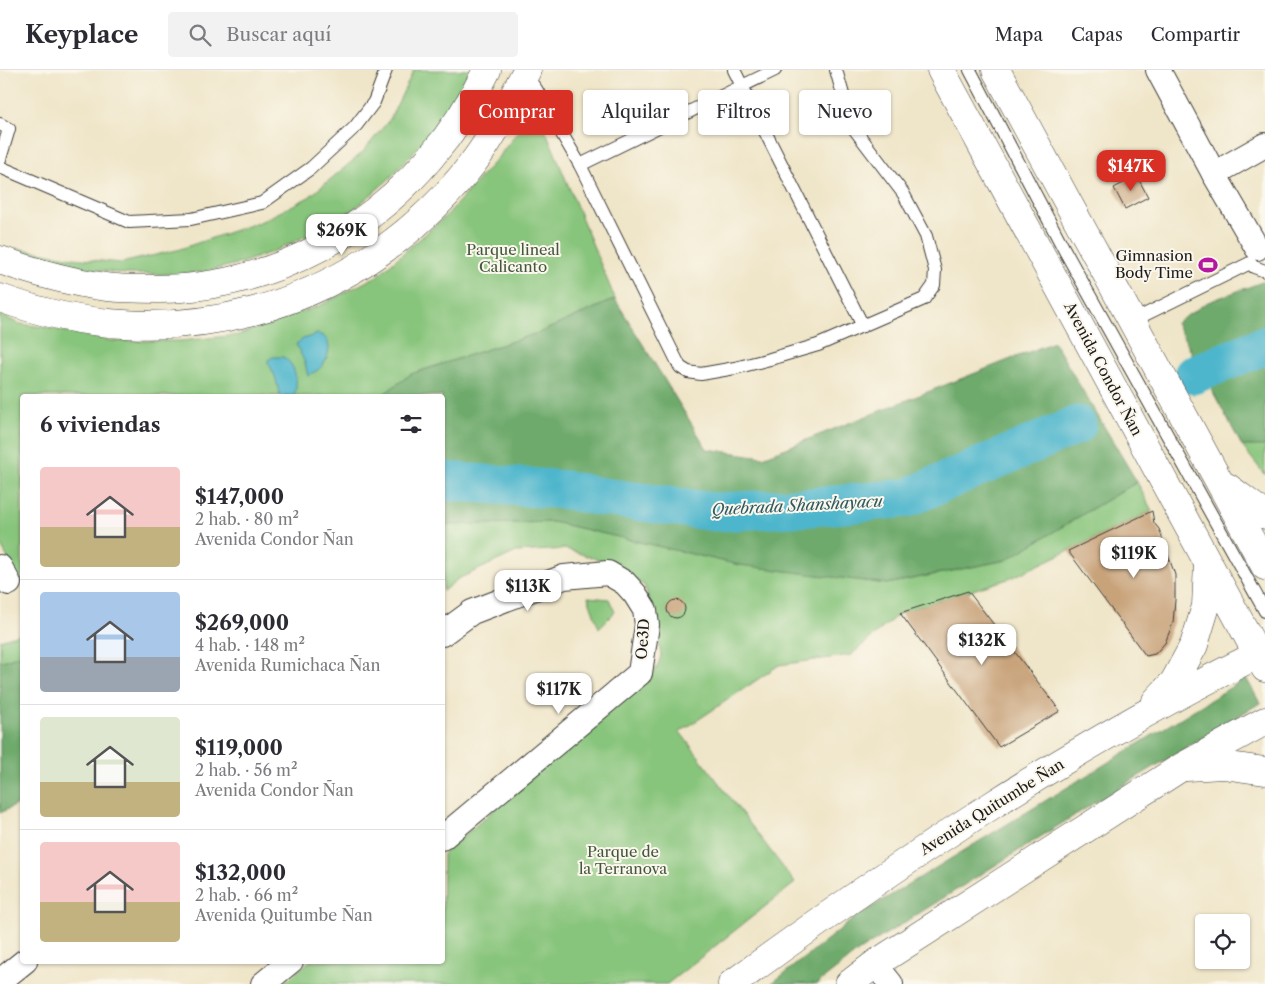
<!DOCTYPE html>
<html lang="es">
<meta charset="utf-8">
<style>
:root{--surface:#fff;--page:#f2f2f3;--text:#2b2b33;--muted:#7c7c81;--line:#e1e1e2;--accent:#d93025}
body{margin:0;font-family:"Libre Caslon Text",serif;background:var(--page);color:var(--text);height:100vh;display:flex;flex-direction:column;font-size:19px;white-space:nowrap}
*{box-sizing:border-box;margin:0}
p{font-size:16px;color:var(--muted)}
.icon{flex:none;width:28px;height:28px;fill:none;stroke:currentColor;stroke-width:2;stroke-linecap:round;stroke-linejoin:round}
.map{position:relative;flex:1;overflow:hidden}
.details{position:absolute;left:20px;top:324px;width:425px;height:570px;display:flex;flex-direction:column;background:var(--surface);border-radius:5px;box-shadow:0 1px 4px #0004}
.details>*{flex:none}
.guide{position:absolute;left:460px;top:20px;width:475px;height:45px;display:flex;gap:10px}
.fabs{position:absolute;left:1195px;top:844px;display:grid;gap:10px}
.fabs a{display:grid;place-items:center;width:55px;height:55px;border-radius:5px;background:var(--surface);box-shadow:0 1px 4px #0004;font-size:25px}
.price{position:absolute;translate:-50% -42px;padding:0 11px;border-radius:10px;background:#fff;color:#222;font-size:16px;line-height:32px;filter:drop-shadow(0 1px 2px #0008)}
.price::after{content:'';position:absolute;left:50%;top:30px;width:15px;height:11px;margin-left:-8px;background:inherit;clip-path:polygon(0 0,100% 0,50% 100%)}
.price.on{background:var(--accent);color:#fff}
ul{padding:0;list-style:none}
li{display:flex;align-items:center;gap:15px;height:125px;padding:0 20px}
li+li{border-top:1px solid var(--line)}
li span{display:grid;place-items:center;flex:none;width:140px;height:100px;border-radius:5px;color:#555}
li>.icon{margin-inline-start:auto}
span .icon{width:60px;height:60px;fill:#fffc;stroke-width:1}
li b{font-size:21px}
h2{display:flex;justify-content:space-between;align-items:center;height:60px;padding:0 20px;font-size:21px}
.chip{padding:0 18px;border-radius:5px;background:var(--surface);box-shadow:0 1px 4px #0004;font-size:18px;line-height:45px}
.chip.on{background:var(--accent);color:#fff}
header{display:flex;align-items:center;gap:30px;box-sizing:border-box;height:70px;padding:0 25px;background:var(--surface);border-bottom:1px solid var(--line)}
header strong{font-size:24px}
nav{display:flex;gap:28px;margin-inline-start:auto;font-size:18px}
.search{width:350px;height:45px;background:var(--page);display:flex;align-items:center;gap:12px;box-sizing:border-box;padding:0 18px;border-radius:5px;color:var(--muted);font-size:19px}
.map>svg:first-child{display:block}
.green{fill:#88c57c;stroke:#52704c}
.forest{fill:#6eaa6c;stroke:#456344}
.water{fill:#4db6cc;stroke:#346974}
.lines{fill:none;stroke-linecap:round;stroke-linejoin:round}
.river{stroke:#4db6cc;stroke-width:39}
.building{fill:#c8a279}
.service-casing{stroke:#3c3a36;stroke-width:14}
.minor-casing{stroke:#3c3a36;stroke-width:26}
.secondary-casing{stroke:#3c3a36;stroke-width:29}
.primary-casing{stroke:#3c3a36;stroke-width:29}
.service{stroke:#fff;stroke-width:12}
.minor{stroke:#fff;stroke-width:24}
.secondary{stroke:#fff;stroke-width:28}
.primary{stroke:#fff;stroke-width:28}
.labels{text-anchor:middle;stroke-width:4;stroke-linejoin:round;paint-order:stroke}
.park-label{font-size:15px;fill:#42573e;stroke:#fbf7ec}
.poi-label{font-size:15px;fill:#1c1c1c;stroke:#fbf7ec;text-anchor:end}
.street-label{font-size:15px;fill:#1c1c1c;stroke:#fbf7ec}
.water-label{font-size:16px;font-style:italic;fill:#305a62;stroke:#fbf7ec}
</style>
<header>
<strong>Keyplace</strong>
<div class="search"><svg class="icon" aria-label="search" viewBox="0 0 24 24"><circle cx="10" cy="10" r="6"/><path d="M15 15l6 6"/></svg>Buscar aquí</div>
<nav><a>Mapa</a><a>Capas</a><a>Compartir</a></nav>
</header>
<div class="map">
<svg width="1265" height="914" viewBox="0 0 1265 914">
<rect width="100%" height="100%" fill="#fbf7ec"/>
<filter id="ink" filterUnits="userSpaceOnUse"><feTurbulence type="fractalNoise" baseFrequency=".02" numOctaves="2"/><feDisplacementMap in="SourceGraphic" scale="10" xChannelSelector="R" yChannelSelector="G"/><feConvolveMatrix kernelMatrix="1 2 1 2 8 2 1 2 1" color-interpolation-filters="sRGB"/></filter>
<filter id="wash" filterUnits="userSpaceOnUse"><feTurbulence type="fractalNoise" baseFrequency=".0096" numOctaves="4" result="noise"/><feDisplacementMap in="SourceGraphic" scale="20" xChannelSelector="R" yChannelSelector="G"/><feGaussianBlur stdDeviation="1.12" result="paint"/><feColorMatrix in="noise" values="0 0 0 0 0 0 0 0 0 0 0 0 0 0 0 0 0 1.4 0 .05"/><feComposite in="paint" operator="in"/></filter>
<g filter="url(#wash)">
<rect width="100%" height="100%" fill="#efe5c8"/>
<!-- green -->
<g class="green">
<polygon points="414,0 470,0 451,33 432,62 389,109 353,140 310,164 272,182 241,193 204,202 169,204 125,204 43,192 15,178 73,188 121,193 177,180 262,151 309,127 362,83 390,49"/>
<polygon points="536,37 615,229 541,262 411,304 381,326 22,326 22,514 0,474 0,245 20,254 44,257 112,271 180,271 238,265 321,235 377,206 447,145 500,85"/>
<polygon points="1265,372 1265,405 1242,376"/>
<polygon points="1137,412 1152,441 1011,508 900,543 851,585 779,595 680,662 795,813 667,914 282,914 310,891 442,891 443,784 657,598 661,586 658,566 645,516 605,492 566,479 516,482 458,509 443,521 443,455 553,452 727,492 887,514 1006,490"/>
<polygon points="588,527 609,529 615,542 599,558"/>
<polygon points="22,563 22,584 0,592 0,570"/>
</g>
<!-- forest -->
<g class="forest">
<polygon points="1265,211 1265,376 1242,376 1176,253 1208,232"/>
<polygon points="615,229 707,379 763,387 1054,272 1137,412 1006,490 887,514 739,495 553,452 443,455 442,326 381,326 411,304 541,262"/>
<polygon points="22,584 22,732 0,743 0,592"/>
<polygon points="1246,608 1260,633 1096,732 859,881 817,914 771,914 857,846"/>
</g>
<!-- water -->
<g class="water">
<path d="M318,264c16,4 12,23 3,33 -3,4 -9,6 -13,9l-3,-13 -9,-19 7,-5z"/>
<path d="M273,287h10c13,7 16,26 11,39h-14l-5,-20 -7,-14v-2z"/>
</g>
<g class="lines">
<!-- river -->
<g class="river">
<polyline points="1193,305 1265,275"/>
<polyline points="442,411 567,420 596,426 715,442 811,437 907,428 1077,355"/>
</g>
</g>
<g id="blocks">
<!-- building -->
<g class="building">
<polygon points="1137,106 1148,127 1125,139 1114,118"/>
<polygon points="1152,441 1154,453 1159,459 1175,505 1175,530 1173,553 1165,573 1155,584 1146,586 1068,481"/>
<polygon points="968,521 1060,641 999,677 900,543"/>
<circle cx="676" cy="539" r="9"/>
</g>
</g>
</g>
<g filter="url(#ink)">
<use href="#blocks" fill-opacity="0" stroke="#3c3a36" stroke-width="1"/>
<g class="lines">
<!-- service casing -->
<g class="service-casing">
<g id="service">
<polyline points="734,0 863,256"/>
<polyline points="970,0 1065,181 1265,541"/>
<polyline points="525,5 536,19 580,95 680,297 688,302 701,304 735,298 770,289 818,275 924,229 934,215 935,200 926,166 903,123 852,56 836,0"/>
<polyline points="0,54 9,59 0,89"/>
<polyline points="580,95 775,0"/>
<polyline points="0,97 129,152 191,149 262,133 311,98 355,57 374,32 386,0"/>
<polyline points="1132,251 1250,193 1254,197 1265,201"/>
</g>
</g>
<!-- minor casing -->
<g class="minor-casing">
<g id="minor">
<polyline points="1158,0 1214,104 1257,178"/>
<polyline points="1214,104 1265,75"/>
<polyline points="0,497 9,513"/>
<polyline points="442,564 472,542 564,507 608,503 625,513 635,524 645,540 647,555 640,603 442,768"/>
<polyline points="875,894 891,914"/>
<polyline points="0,911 25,891"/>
<polyline points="263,914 291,891"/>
</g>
</g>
<!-- secondary casing -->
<g class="secondary-casing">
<g id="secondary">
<path d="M0,190c34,12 70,22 106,27 17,2 36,2 53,2 143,-2 267,-91 328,-219"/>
<path d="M0,228c169,62 350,15 465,-125 26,-31 43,-67 62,-103"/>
</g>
</g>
<!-- primary casing -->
<g class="primary-casing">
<g id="primary">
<polyline points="941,0 1265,598"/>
<polyline points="996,0 1265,496"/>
<polyline points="1227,417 1265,445"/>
<polyline points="1156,631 1174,612 1194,575 1206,536 1208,494"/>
<polyline points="1187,697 1223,695 1265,701"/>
<path d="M732,914c169,-123 344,-241 533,-333"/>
<polyline points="849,914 875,894 1180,698 1265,651"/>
</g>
</g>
<!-- service -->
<use href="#service" class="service"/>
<!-- minor -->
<use href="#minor" class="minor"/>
<!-- secondary -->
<use href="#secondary" class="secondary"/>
<!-- primary -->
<use href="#primary" class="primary"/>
</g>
</g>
<!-- icons -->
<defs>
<g id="stadium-bare" transform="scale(1.5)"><path d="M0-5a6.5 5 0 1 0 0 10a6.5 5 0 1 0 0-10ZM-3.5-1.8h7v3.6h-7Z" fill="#b5179e" stroke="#fbf7ec" stroke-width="2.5" paint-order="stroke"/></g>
</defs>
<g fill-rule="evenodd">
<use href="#stadium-bare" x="1208" y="195"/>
</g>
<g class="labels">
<!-- park labels -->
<g class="park-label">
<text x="513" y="185">Parque lineal<tspan x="513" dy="17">Calicanto</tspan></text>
<text x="623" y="787">Parque de<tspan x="623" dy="17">la Terranova</tspan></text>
</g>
<!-- poi labels -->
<g class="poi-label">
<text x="1193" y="191">Gimnasion<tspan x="1193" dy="17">Body Time</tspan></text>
</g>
<!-- street labels -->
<g class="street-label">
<text transform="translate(1103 299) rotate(62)" y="5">Avenida Condor Ñan</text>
<text transform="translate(643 569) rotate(-86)" y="5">Oe3D</text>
<text transform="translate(992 737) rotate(-32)" y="5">Avenida Quitumbe Ñan</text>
</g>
<!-- water labels -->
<g class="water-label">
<text transform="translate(797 435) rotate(-3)" y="6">Quebrada Shanshayacu</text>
</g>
</g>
</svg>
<div class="fabs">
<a><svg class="icon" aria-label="locate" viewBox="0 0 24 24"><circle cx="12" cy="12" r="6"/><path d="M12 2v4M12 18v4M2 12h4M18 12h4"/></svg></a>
</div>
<b class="price on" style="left:1131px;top:122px">$147K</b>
<b class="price" style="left:342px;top:186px">$269K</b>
<b class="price" style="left:1134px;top:509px">$119K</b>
<b class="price" style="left:528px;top:542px">$113K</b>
<b class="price" style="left:982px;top:596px">$132K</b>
<b class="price" style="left:559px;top:645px">$117K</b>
<div class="guide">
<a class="chip on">Comprar</a>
<a class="chip">Alquilar</a>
<a class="chip">Filtros</a>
<a class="chip">Nuevo</a>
</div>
<section class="details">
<h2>6 viviendas<svg class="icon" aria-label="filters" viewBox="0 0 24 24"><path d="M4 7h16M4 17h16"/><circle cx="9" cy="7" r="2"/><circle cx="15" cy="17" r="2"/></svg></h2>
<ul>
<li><span style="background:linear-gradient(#f6c9c9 60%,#c2b280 0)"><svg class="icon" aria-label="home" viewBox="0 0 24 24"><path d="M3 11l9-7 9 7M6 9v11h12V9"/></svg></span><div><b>$147,000</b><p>2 hab. · 80 m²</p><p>Avenida Condor Ñan</p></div></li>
<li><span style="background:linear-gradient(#a9c7e8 65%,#9aa5b1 0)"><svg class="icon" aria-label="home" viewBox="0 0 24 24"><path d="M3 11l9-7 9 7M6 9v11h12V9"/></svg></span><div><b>$269,000</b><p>4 hab. · 148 m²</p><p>Avenida Rumichaca Ñan</p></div></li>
<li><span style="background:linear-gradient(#dfe7d0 65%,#c2b280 0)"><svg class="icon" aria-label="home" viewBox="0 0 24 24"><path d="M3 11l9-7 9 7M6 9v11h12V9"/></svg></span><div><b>$119,000</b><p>2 hab. · 56 m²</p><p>Avenida Condor Ñan</p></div></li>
<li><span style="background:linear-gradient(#f6c9c9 60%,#c2b280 0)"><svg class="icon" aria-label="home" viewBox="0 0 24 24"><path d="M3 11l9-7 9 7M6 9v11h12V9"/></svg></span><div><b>$132,000</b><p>2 hab. · 66 m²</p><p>Avenida Quitumbe Ñan</p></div></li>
</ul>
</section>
</div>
